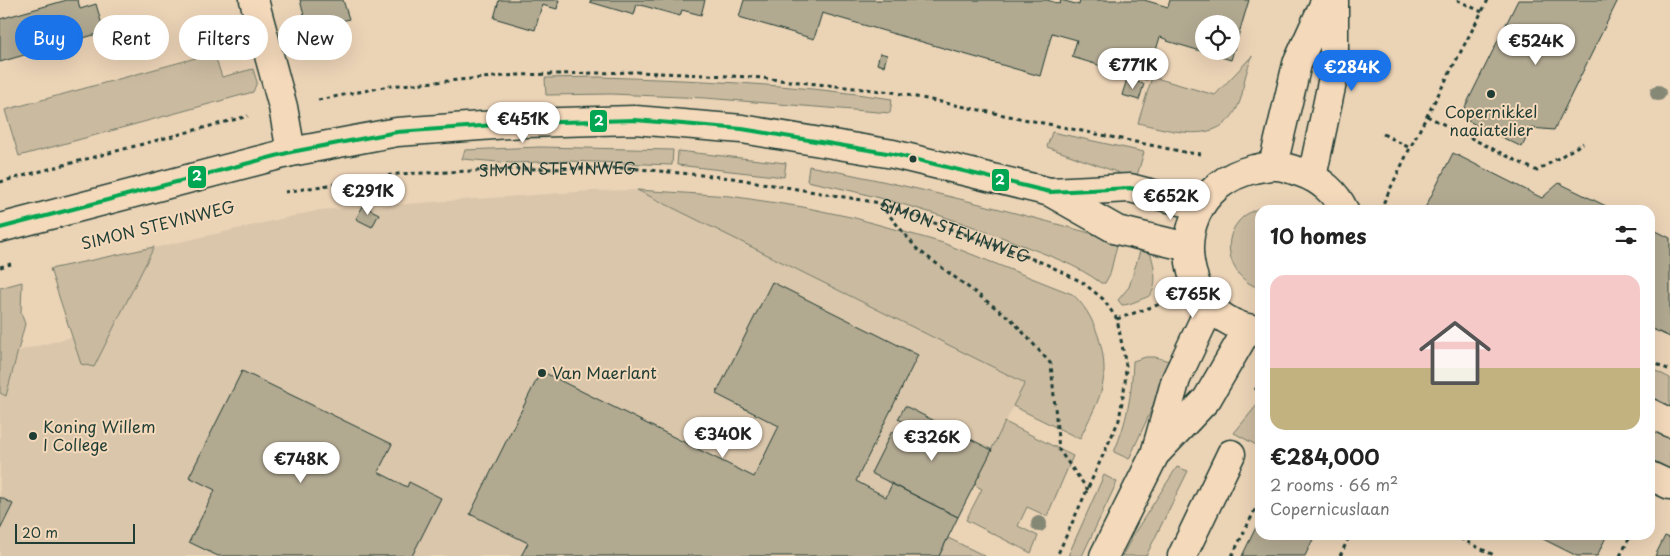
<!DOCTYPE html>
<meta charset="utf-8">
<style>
:root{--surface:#fff;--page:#f2f2f2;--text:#222;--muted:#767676;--accent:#1a73e8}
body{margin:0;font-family:"Playpen Sans",sans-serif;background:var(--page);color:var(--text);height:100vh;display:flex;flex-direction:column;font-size:19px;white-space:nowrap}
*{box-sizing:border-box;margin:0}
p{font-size:16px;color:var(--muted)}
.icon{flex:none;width:28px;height:28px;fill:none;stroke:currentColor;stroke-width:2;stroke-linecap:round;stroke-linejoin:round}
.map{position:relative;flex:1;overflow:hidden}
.side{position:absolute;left:1255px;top:205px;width:400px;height:335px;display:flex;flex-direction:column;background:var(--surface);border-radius:15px;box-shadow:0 5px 20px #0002}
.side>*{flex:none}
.guide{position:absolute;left:15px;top:15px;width:475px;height:45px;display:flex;gap:10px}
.controls{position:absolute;left:1195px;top:15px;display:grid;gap:10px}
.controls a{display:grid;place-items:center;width:45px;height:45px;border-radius:50%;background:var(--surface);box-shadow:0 5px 20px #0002;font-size:25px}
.scale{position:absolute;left:15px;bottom:12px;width:120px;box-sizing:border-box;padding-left:5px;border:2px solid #1f3d34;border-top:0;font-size:14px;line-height:18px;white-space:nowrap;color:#1f3d34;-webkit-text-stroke:4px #f4d9bb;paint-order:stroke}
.price{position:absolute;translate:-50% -42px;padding:0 11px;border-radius:18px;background:#fff;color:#222;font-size:16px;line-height:32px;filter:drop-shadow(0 1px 2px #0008)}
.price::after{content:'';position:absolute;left:50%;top:30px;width:15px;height:11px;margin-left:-8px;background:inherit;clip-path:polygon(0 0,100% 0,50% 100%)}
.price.on{background:var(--accent);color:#fff}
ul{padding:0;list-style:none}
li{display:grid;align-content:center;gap:10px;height:265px;padding:0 15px}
li span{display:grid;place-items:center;height:155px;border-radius:15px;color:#555}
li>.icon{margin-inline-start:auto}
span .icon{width:90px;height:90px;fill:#fffc;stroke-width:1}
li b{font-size:21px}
h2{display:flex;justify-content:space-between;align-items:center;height:60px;padding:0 15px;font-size:21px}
.tag{padding:0 18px;border-radius:22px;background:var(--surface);box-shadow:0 5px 20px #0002;font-size:18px;line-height:45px}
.tag.on{background:var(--accent);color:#fff}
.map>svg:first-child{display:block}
.built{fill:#dac6ab}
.green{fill:#cabaa0;stroke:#747c6a}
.building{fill:#b2a991;stroke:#1f3d34;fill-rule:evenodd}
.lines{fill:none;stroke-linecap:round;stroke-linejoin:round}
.minor-casing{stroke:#1f3d34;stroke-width:31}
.path{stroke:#1f3d34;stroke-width:3;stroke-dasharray:4 4;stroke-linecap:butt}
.minor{stroke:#f4d9bb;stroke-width:28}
.bus-1-casing{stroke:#f4d9bb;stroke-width:8}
.bus-1{stroke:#00a651;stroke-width:4}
.tree{fill:#848875}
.poi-dot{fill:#1f3d34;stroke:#f4d9bb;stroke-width:2}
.labels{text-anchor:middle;stroke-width:4;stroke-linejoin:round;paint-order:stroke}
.poi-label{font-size:16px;fill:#1f3d34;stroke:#f4d9bb;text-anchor:start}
.street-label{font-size:16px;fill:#1f3d34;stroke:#f4d9bb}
.line-badge{stroke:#f4d9bb;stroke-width:2}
.badge-label{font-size:14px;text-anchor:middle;font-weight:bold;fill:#fff}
</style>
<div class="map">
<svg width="1670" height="556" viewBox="0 0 1670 556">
<rect width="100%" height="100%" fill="#ebd3b6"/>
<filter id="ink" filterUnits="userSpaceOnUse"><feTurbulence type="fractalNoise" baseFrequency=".02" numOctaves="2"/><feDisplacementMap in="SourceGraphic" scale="10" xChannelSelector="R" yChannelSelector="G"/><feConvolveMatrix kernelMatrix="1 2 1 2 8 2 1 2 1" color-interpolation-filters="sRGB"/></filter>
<g filter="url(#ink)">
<!-- built -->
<polygon class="built" points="637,190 1025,383 939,556 0,556 0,393 6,396 18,351 72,337 81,363 119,256 320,210 592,191"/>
<!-- green -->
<g class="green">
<polygon points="214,53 222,77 253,69 257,82 253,92 19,156 5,110"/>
<path d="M1252,56c-2,7 -5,14 -7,22 -2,7 -2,16 -5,23 -17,47 -66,30 -102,22l14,-46 63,18z"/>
<path d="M599,77c98,3 196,7 293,22l-2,14 -185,-15 -94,-4 -65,1 -1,-17z"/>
<polygon points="1052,132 1144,152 1136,179 1047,147"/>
<polygon points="540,147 673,150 672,165 568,161 511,163 462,159 465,150"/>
<polygon points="678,151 786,163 784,177 677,165"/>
<path d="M809,166c104,20 207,46 309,75l-8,33 -5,9h-4c-24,-18 -51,-27 -79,-38 -70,-28 -141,-49 -215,-64z"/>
<path d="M637,190l93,6 73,11 52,11 88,25 129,51c22,18 36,60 31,88 -2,18 -16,40 -23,57l-67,-33 12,-23z"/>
<path d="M1267,206l11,1 10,3h-28v78c-28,-7 -41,-45 -21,-67 8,-9 17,-12 28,-15z"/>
<polygon points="154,247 94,367 81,364 50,269"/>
<path d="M1141,248l9,4c4,11 9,36 -1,44 -3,2 -8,3 -12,5 -5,2 -10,4 -15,4l-4,-5 11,-13z"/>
<polygon points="22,282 21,313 25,324 6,396 0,393 0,288"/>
<path d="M1146,357h9l18,5 -44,97 -15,-7c13,-30 18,-58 19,-91z"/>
<polygon points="1650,368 1670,378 1670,408 1650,400"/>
<polygon points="1257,405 1260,407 1260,447 1234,433"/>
<polygon points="1005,422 1073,456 1047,516 1027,507 1018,526 1038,536 1031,553 966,520 982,489 974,485"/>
<polygon points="1650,426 1670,436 1670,469 1650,459"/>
<polygon points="1177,467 1188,471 1146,556 1122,556 1135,532"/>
<polygon points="1104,475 1117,482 1082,556 1068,556"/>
<polygon points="948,538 985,556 939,556"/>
</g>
<!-- building -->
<g class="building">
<polygon points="67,0 78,0 80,9 96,4 104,32 0,62 0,19"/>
<polygon points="300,0 343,0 349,19 308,31"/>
<polygon points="499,0 559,0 557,9 542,5 535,30 494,18"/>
<polygon points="591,0 705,0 701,15 682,10 680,16 637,4 634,15 590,2"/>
<path d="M744,0h303l13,4 1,-4 18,5 1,-5h64l24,7 2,-7h79l-18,60 -64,-19 1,-1 -8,-3 -13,43 -75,-23 5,-17 -25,-7 -12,43 -218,-63 -8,26 -75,-22zM1204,24h27v27h-27z"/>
<polygon points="1518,0 1618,0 1554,130 1531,128 1522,147 1460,117"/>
<polygon points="880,53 887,55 884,66 877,64"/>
<polygon points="1127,79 1144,84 1139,100 1122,95"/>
<polygon points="1453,153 1542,198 1559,183 1614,210 1424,210"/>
<polygon points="363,206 379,214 372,227 356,219"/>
<polygon points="1650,228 1670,238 1670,337 1650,328"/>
<polygon points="772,282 918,355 856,481 886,497 892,484 958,517 939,556 521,556 528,543 470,514 541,371 754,477 779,426 716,394"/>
<polygon points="242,371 392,444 378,472 407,487 409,482 441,498 412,556 218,556 189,542 215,490 189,477"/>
<polygon points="905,406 992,450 958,517 871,473 892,431 904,437 910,425 898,419"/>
<polygon points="0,497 13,504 0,530"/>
<polygon points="1260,519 1260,535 1315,535 1305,556 1242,556"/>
<polygon points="1535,535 1607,535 1597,556 1577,556"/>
<polygon points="1665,536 1670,538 1670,556 1655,556"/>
</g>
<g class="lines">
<!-- minor casing -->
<g class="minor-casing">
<g id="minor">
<polyline points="254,0 283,107 291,152"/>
<polyline points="1273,165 1297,64 1326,0"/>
<polyline points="1312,177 1334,73 1334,0"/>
<polyline points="1050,192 1117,230 1188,247"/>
<polyline points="0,228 291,152 397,132 524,123 635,120 742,129 893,154 1050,192 1130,188 1200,206"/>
<path d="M1260,330c-25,-1 -49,-17 -61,-39 -25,-52 -2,-109 55,-122 6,-1 13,-3 19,-3 10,-1 20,4 29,7 18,6 34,20 42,37"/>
<polyline points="1650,413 1670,423"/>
<polyline points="1158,451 1207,399 1247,330"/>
<polyline points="1650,476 1670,485"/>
<polyline points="1104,556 1155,454 1176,379 1210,307"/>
<polyline points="1182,556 1231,454"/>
</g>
</g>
<!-- path -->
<g class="path">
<polyline points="1457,0 1482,12"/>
<polyline points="318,100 389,86 517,75 637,72 752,77 892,92 1189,153 1202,154"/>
<polyline points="1427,116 1537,171 1583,143"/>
<polyline points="1383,134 1410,148"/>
<polyline points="0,182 248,116"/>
<path id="s1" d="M285,192l113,-18 124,-5 106,-1 104,10 148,25 166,61 36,18 21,17 14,20 9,47 -1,18 -6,36 -62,136"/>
<polyline points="880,204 917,249 1012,320 1051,364 1059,450 1088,490"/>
<polyline points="1380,210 1410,148 1488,0"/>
<polyline points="0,267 11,264"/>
<polyline points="1117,319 1166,302"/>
<polyline points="1650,361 1670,370"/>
<polyline points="1255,390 1260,384"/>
<polyline points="1453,535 1496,556"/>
<polyline points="1232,556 1260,500"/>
<polyline points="1340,556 1350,535"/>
<polyline points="1620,556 1631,535"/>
</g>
<!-- minor -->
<use href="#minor" class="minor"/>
<!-- bus-1 casing -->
<g class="bus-1-casing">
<polyline id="bus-1" points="0,228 291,152 397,132 524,123 635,120 742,129 893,154 1050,192 1130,188 1200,206"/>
</g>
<!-- bus-1 -->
<use href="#bus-1" class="bus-1"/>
</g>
<!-- trees -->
<g class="tree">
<circle cx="1658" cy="93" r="8"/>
<circle cx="1039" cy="524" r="8"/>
</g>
</g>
<!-- markers -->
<g class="poi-dot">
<circle cx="1491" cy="94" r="5"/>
<circle cx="913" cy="159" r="4.5"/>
<circle cx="542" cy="373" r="5"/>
<circle cx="33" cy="436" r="5"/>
</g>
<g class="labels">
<!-- poi labels -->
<g class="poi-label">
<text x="1491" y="118" text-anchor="middle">Copernikkel<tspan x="1491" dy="18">naaiatelier</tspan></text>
<text x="552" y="379">Van Maerlant</text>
<text x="43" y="433">Koning Willem<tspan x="43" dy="18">I College</tspan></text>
</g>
<!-- street labels -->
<g class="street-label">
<text dy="6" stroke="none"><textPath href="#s1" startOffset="274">SIMON STEVINWEG</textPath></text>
<text transform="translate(158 225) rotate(-14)" y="6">SIMON STEVINWEG</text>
<text dy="6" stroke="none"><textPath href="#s1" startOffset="679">SIMON STEVINWEG</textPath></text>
</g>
</g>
<g class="line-badge">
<rect x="589" y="109" width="19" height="24" rx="5" fill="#00a651"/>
<rect x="187" y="165" width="20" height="24" rx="5" fill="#00a651"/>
<rect x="991" y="168" width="19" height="24" rx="5" fill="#00a651"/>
</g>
<g class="badge-label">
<text x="599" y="126">2</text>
<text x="197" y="181">2</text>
<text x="1000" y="185">2</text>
</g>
</svg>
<div class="controls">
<a><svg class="icon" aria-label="locate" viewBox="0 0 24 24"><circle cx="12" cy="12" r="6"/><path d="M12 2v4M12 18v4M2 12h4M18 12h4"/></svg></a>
</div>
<div class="scale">20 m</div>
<b class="price" style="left:1536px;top:66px">€524K</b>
<b class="price" style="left:1133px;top:90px">€771K</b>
<b class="price on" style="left:1352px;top:92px">€284K</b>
<b class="price" style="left:523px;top:144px">€451K</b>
<b class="price" style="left:368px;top:216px">€291K</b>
<b class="price" style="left:1171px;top:221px">€652K</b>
<b class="price" style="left:1193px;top:319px">€765K</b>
<b class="price" style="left:723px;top:459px">€340K</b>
<b class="price" style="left:932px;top:462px">€326K</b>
<b class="price" style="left:301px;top:484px">€748K</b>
<div class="guide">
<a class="tag on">Buy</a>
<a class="tag">Rent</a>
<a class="tag">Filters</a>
<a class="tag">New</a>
</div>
<section class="side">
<h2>10 homes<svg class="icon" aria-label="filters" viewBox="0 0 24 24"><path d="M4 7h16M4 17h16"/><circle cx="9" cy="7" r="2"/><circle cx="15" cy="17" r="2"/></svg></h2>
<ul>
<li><span style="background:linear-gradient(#f6c9c9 60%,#c2b280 0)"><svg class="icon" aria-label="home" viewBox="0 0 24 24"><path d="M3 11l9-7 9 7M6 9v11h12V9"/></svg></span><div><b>€284,000</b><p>2 rooms · 66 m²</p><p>Copernicuslaan</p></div></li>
</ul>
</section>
</div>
